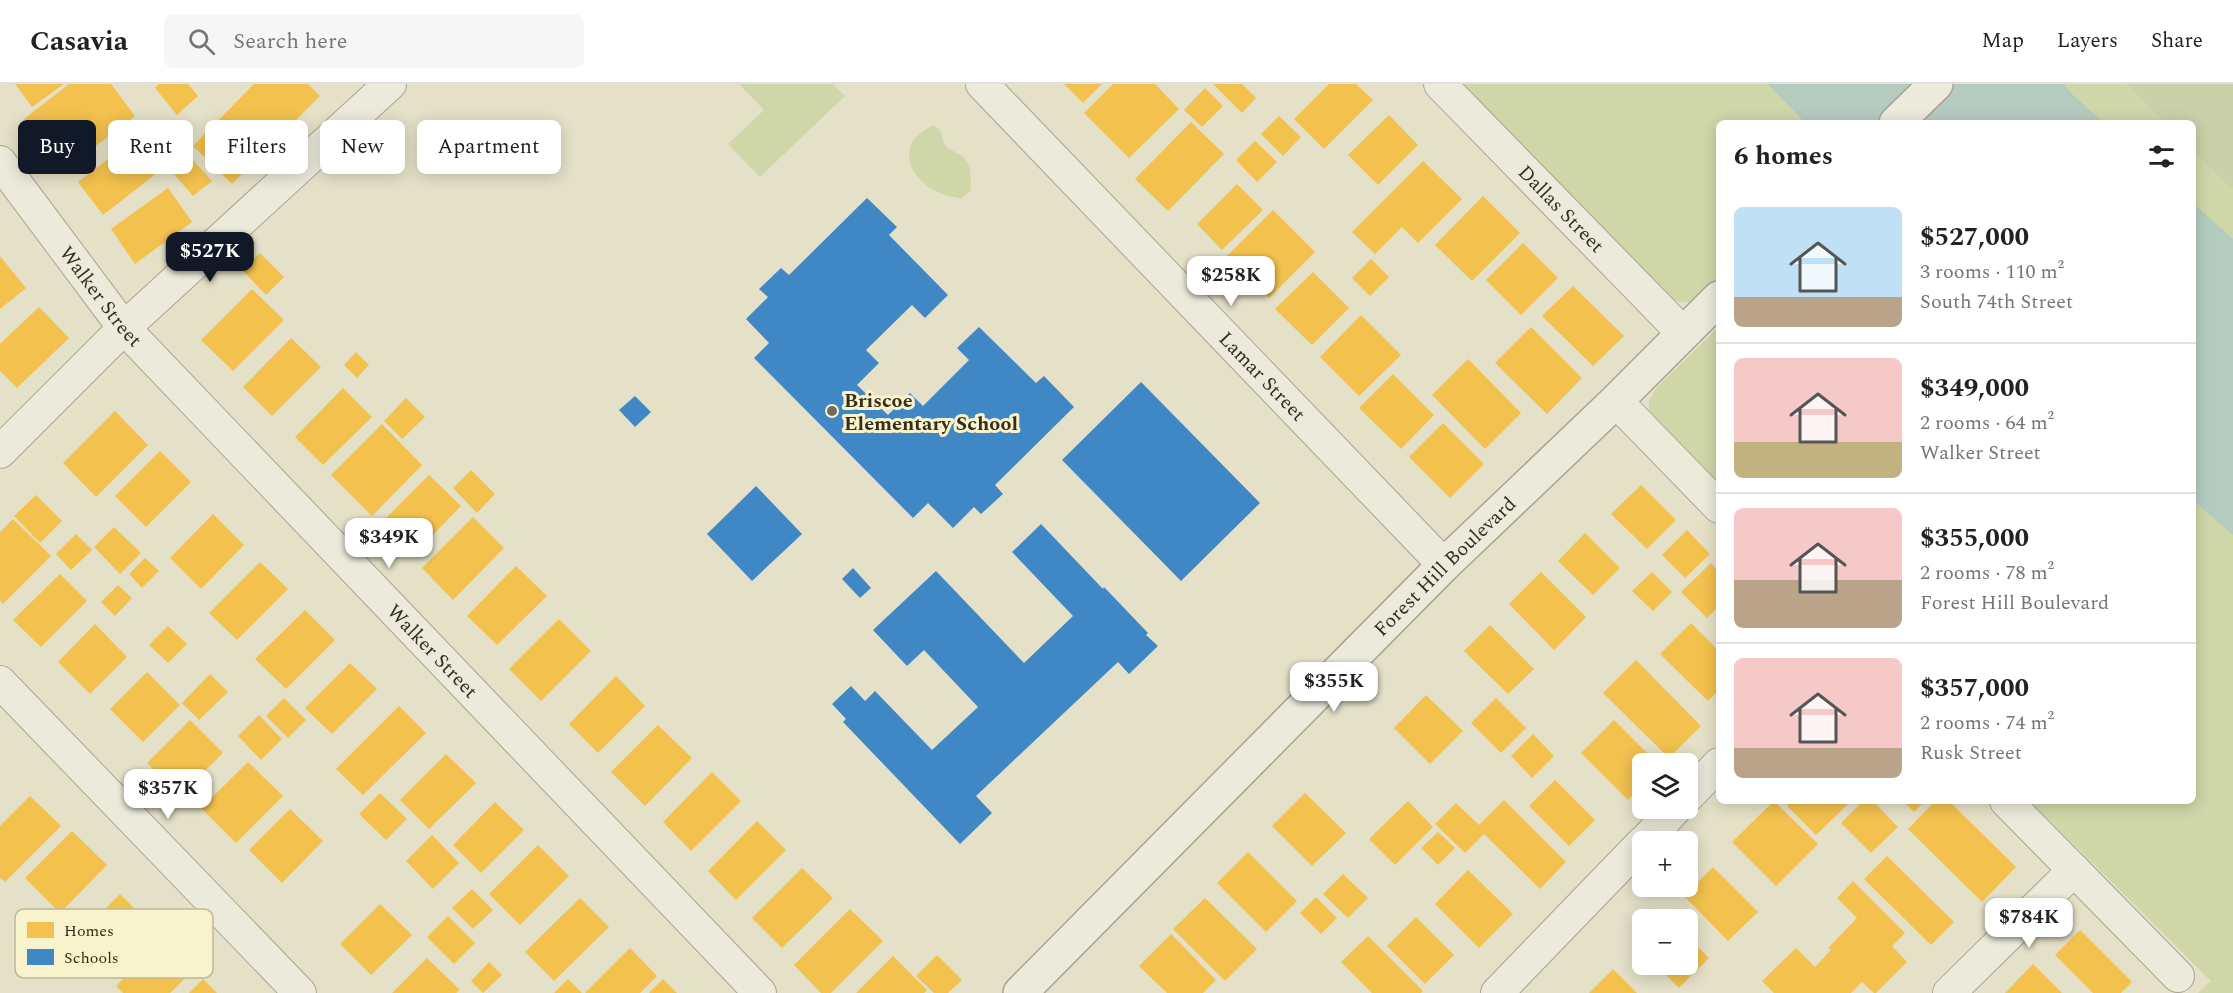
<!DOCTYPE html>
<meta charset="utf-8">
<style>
:root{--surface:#fff;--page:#f6f6f6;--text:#222;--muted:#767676;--line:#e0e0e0;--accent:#111827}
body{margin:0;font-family:Spectral,serif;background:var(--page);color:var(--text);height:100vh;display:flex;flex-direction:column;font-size:22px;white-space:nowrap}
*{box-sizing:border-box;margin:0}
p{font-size:20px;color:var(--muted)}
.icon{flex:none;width:33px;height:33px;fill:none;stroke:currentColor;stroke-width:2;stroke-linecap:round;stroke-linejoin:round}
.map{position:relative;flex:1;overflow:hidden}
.side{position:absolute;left:1716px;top:36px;width:480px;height:684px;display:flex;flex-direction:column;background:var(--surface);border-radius:9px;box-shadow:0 3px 15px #0003}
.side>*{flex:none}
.guide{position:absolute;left:18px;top:36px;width:570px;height:54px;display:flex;gap:12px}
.fabs{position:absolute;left:1632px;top:669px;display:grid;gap:12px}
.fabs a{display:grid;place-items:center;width:66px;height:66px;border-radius:9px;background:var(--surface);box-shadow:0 3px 15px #0003;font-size:30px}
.price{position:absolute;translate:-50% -51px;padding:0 14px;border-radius:12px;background:#fff;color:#222;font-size:20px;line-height:39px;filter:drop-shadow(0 2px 3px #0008)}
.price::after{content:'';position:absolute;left:50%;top:36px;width:18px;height:14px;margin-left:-9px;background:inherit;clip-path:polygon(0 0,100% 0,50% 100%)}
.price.current{background:var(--accent);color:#fff}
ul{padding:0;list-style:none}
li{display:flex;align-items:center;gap:18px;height:150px;padding:0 18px}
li+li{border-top:2px solid var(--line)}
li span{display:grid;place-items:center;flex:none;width:168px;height:120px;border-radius:9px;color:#555}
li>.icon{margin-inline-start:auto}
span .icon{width:72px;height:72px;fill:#fffc;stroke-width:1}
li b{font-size:26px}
h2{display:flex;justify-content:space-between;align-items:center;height:72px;padding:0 18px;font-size:26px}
.pill{padding:0 21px;border-radius:9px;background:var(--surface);box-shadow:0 3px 15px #0003;font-size:21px;line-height:54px}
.pill.current{background:var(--accent);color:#fff}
header{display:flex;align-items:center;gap:36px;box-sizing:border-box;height:84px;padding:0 30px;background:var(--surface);border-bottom:2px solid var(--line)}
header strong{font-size:28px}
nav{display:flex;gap:33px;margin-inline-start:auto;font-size:21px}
.search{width:420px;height:54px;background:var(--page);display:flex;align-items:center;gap:15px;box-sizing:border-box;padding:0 21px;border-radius:9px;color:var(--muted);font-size:22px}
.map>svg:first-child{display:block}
.green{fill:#cfd7a9}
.cemetery{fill:#cad0a9}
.water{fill:#b5cbc0}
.homes{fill:#f2c14e}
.schools{fill:#3f88c5}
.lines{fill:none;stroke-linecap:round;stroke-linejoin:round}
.minor-casing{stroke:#a9a492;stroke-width:34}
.tertiary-casing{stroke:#a9a492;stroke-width:36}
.minor{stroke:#eceadb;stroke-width:32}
.tertiary{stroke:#eceadb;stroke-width:33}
.poi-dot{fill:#756c57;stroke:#f8f3cc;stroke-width:2}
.labels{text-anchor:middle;stroke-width:6;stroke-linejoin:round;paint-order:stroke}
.street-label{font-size:20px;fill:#382d1a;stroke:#f8f3cc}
.poi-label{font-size:20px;font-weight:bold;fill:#382d1a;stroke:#f8f3cc;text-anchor:start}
.key{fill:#f8f3cc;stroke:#beb897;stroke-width:1.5}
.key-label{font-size:16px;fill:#382d1a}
</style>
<header>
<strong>Casavia</strong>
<div class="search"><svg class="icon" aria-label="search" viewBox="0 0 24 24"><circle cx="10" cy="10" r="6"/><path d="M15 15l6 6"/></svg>Search here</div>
<nav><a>Map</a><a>Layers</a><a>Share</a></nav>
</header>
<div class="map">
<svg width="2233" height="909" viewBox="0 0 2233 909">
<rect width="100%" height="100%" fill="#e5e1c8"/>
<!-- green -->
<g class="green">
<polygon points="739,0 833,0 845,12 760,93 728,60 764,26"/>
<path d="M1455,0h455l-38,39h-153v158c-20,20 -21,24 -50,19z"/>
<polygon points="1968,0 2127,0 2165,39 1928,39"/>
<path d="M934,41c11,8 6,10 11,20 3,4 8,6 12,8 15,7 14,22 14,37l-9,8c-43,-2 -79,-50 -28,-73z"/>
<polygon points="2193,67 2233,106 2233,909 2198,909 2211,897 2030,717 2193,717"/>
<polygon points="1719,243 1719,406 1649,331 1649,317 1657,303"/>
</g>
<!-- cemetery -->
<polygon class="cemetery" points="2127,0 2233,0 2233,106 2193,67 2193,39 2165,39"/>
<!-- water -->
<g class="water">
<polygon points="1768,0 2064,0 2071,9 2104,39 1805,39"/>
<polygon points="2193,119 2233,155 2233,451 2193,416"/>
</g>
<!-- homes -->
<g class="homes">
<polygon points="15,0 64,0 32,23"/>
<polygon points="69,0 111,0 135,32 64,86 24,35"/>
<polygon points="159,0 188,0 198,12 177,31 155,4"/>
<polygon points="254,0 308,0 320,12 232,100 193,62"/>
<polygon points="1064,0 1102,0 1083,19"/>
<polygon points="1113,0 1155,0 1179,25 1129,74 1084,29"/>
<polygon points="1213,0 1242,0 1256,14 1242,29"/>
<polygon points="1329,0 1356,0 1373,16 1324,65 1294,35"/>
<polygon points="1205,4 1223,22 1202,43 1184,26"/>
<polygon points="1389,31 1418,61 1378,101 1348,71"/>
<polygon points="1279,32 1301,53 1283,72 1261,50"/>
<polygon points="1191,38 1224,70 1168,127 1135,95"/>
<polygon points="132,57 157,89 103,131 78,98"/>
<polygon points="1255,57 1277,78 1257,98 1236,76"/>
<polygon points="192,75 212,97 193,112 174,90"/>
<polygon points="1423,77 1462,115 1418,159 1402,143 1375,170 1352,148"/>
<polygon points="1237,100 1263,126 1222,166 1197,140"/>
<polygon points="168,104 192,138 135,180 111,145"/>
<polygon points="1483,112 1520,149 1472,197 1435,161"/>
<polygon points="1273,126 1315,168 1269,214 1227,172"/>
<polygon points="1523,159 1558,194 1521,231 1486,196"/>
<polygon points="260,169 284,193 266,211 242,186"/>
<polygon points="0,172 26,204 0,225"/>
<polygon points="1371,175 1389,193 1370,212 1352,194"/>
<polygon points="1313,188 1349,224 1312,261 1275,225"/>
<polygon points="1573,202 1624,252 1593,282 1542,232"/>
<polygon points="252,205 284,236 233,287 201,256"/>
<polygon points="39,223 69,254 17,304 0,287 0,260"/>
<polygon points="1361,231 1401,271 1359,312 1320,273"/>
<polygon points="1531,243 1582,294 1547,330 1495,279"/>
<polygon points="291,254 321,283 272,332 243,303"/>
<polygon points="356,268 369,281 357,294 344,281"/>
<polygon points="1468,275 1521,329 1485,365 1432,311"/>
<polygon points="1393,290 1434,331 1401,365 1359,324"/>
<polygon points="343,304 372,333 323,381 295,353"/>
<polygon points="406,314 425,333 402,355 384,337"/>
<polygon points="115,327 148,361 96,413 63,379"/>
<polygon points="1443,339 1484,380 1450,414 1409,373"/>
<polygon points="382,340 422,381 372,432 331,391"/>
<polygon points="160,367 191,398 146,443 115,412"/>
<polygon points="471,386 495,410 477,429 453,404"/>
<polygon points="429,391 461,422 412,472 380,440"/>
<polygon points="1641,401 1676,436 1647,465 1611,430"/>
<polygon points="36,411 62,437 40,459 14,432"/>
<polygon points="213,430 244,461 201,505 170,474"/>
<polygon points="473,433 504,464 453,516 422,484"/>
<polygon points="13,435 51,472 3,520 0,516 0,448"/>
<polygon points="114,443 141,469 120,490 94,463"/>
<polygon points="1687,446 1710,470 1685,494 1662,471"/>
<polygon points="1585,449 1620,484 1593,511 1558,477"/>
<polygon points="76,450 92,466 71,486 56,470"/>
<polygon points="145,474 159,487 142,504 129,490"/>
<polygon points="260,478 288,505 237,556 209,529"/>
<polygon points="1711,479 1719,488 1719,522 1707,534 1681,508"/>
<polygon points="516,482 547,512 497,561 467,532"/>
<polygon points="1541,488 1586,533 1554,566 1509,520"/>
<polygon points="1652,488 1672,508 1653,527 1632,507"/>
<polygon points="60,490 87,517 41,563 13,536"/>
<polygon points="118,501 132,514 115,532 101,518"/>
<polygon points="305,526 335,556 286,605 255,575"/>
<polygon points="559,535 591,567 541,617 509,585"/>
<polygon points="1691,539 1719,567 1719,606 1708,617 1660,570"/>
<polygon points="95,540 127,573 90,610 58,578"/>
<polygon points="1490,541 1534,585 1508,610 1464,567"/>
<polygon points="168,542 187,560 168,579 149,561"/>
<polygon points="1636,576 1701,642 1669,674 1603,609"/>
<polygon points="350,579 377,605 332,650 305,624"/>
<polygon points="147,588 180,621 143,658 110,625"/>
<polygon points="210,590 228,608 199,636 182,619"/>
<polygon points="616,592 645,622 598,669 569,640"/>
<polygon points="1426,611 1463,647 1430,680 1394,644"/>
<polygon points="284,614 306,636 288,654 266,632"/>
<polygon points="1496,614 1526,644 1501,669 1471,639"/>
<polygon points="399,622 426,649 363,711 336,685"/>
<polygon points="259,631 282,655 261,676 238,652"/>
<polygon points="190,636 223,669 180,711 147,679"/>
<polygon points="1614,636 1658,680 1642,680 1642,701 1628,716 1581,669"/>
<polygon points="658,641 692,674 645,722 611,688"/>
<polygon points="1533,650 1554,672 1532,694 1511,672"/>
<polygon points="446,670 476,699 429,745 400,716"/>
<polygon points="248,678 283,712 236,759 201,724"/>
<polygon points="712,688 741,717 691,767 663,738"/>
<polygon points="1555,696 1595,736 1569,762 1529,722"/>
<polygon points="380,709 407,735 386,756 359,730"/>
<polygon points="1305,709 1346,749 1312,782 1272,742"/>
<polygon points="30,712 61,742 5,798 0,794 0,742"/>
<polygon points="1504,716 1566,778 1540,805 1484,750 1465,769 1435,740 1456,719 1479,741"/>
<polygon points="1408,717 1433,743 1395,781 1369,755"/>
<polygon points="1774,717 1818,760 1776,802 1732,758"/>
<polygon points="1792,717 1843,717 1847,721 1816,751 1787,722"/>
<polygon points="1863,717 1873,717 1898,743 1871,769 1841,739"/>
<polygon points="1903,717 1925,717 1914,728"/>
<polygon points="1935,717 1949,717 2016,783 1982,818 1908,745"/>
<polygon points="495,718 524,746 481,789 453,761"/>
<polygon points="290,725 323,757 282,799 249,766"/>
<polygon points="757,737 786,766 736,816 708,787"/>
<polygon points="72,747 107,781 60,829 25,794"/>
<polygon points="1438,748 1455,764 1438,781 1421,764"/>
<polygon points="432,751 459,779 433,805 406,777"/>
<polygon points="538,761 569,792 520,841 489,810"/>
<polygon points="1248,768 1297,817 1266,848 1217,799"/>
<polygon points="1887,772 1954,838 1931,861 1864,795"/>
<polygon points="1713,783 1758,828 1728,857 1684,812"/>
<polygon points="802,784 833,814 782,864 752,834"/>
<polygon points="1468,786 1513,830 1479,864 1435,820"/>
<polygon points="1343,790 1368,814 1348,834 1323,810"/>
<polygon points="1853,797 1905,849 1892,862 1907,878 1876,909 1874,909 1862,898 1851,909 1774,909 1762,897 1796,864 1815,883 1831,866 1828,864 1857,834 1837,814"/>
<polygon points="472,805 493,826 473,845 452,824"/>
<polygon points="120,810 144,834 92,886 68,862"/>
<polygon points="1316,813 1337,834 1321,850 1300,829"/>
<polygon points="580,814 609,843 554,897 525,868"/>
<polygon points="1205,814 1257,865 1225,897 1173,845"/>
<polygon points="380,820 412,851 371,891 340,860"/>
<polygon points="850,825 883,857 831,909 821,909 794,881"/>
<polygon points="448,832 475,859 454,880 427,853"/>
<polygon points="1416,833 1454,871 1425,900 1387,862"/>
<polygon points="2080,846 2132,898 2121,909 2093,909 2055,871"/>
<polygon points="1642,848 1642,868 1632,858"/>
<polygon points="1171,850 1216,896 1203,909 1167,909 1139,882"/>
<polygon points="166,852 197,883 170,909 123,909 116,902"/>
<polygon points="1368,852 1423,907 1421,909 1372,909 1341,878"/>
<polygon points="1688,853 1709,874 1679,904 1655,880 1688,880"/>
<polygon points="630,864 657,892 640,909 585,909"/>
<polygon points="937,871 962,896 948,909 934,909 916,892"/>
<polygon points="893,872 927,906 924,909 856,909"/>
<polygon points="427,874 460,906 456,909 392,909"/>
<polygon points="489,878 502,891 483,909 471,897"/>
<polygon points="2033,880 2062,909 2005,909"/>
<polygon points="1613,885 1637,909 1589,909"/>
<polygon points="203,895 217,909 189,909"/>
<polygon points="568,895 582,909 554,909"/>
<polygon points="663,895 677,909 649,909"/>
</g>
<!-- schools -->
<g class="schools">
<polygon points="867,114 897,143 889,151 948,211 925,234 912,221 866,266 879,279 857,301 888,331 910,309 923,322 969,276 957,264 979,243 1036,299 1044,292 1074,323 995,401 1003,410 981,430 974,423 953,444 928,419 913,434 754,274 769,259 746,235 768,213 759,205 781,184 789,191"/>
<polygon points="1141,298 1260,419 1181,497 1062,376"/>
<polygon points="635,312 651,328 635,343 619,326"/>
<polygon points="756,402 802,450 752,497 707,450"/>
<polygon points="1041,440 1103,505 1104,503 1148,549 1146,551 1158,562 1129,590 1118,578 976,712 992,729 960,760 843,638 846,635 832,620 851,602 865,617 875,607 932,666 978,623 924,566 907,582 873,546 936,487 1024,579 1073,532 1012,468"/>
<polygon points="853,484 871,504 860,514 842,495"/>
</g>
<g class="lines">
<!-- minor casing -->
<g class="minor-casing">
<g id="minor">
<path id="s1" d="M982,0l462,481"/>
<path id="s2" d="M1440,0l243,249"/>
<path id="s3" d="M0,78l124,166 636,665"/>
<polyline points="1616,317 1719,423"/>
<polyline points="0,368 124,244 390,0"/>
<polyline points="0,598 300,909"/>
<polyline points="1688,712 1719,680"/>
<polyline points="2006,717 2178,892"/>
<polyline points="1644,758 1676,724"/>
<polyline points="1497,909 1642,759"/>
<polyline points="1949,909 2074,786"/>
</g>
</g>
<!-- tertiary casing -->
<g class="tertiary-casing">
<g id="tertiary">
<polyline points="1896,39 1936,0"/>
<path id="s4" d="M1020,909l424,-428 172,-164 103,-103"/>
</g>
</g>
<!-- minor -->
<use href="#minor" class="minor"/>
<!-- tertiary -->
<use href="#tertiary" class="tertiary"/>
</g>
<!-- markers -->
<circle class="poi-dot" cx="832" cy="327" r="6"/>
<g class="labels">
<!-- street labels -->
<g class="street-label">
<text dy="7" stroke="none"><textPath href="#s2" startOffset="174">Dallas Street</textPath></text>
<text dy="7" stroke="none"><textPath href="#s3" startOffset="168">Walker Street</textPath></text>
<text dy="7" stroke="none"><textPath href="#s1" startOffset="405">Lamar Street</textPath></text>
<text dy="7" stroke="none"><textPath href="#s4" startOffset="602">Forest Hill Boulevard</textPath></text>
<text dy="7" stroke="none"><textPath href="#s3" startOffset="654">Walker Street</textPath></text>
</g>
<!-- poi labels -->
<g class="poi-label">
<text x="844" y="323">Briscoe<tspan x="844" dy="23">Elementary School</tspan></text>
</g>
</g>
<!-- legend -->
<rect x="15" y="825" width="198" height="69" rx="9" class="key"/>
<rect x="27" y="838" width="27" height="16" fill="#f2c14e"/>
<rect x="27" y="865" width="27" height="16" fill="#3f88c5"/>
<g class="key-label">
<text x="64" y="852">Homes</text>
<text x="64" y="879">Schools</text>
</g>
</svg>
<div class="fabs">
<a><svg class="icon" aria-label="layers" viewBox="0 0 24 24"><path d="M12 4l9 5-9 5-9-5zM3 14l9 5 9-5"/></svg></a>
<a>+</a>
<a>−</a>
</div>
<b class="price current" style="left:210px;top:199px">$527K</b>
<b class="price" style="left:1231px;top:223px">$258K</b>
<b class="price" style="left:389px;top:485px">$349K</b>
<b class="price" style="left:1334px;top:629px">$355K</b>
<b class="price" style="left:168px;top:736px">$357K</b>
<b class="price" style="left:2029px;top:865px">$784K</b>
<div class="guide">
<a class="pill current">Buy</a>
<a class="pill">Rent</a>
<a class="pill">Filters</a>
<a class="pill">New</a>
<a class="pill">Apartment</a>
</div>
<section class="side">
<h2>6 homes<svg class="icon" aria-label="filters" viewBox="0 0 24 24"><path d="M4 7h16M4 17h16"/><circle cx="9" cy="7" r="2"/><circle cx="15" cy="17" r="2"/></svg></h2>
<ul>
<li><span style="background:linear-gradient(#bfe0f5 75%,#b9a48a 0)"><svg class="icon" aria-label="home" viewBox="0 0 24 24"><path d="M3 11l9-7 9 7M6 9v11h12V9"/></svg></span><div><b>$527,000</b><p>3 rooms · 110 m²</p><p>South 74th Street</p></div></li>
<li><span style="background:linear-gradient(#f6c9c9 70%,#c2b280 0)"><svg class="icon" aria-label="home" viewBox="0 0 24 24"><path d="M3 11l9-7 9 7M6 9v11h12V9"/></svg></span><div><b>$349,000</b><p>2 rooms · 64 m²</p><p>Walker Street</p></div></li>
<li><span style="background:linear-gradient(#f6c9c9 60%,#b9a48a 0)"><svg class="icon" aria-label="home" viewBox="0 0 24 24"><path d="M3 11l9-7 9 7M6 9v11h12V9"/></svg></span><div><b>$355,000</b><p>2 rooms · 78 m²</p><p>Forest Hill Boulevard</p></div></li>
<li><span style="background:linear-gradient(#f6c9c9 75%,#b9a48a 0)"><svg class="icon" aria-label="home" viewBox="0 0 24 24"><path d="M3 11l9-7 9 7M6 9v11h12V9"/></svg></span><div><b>$357,000</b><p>2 rooms · 74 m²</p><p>Rusk Street</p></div></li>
</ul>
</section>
</div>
